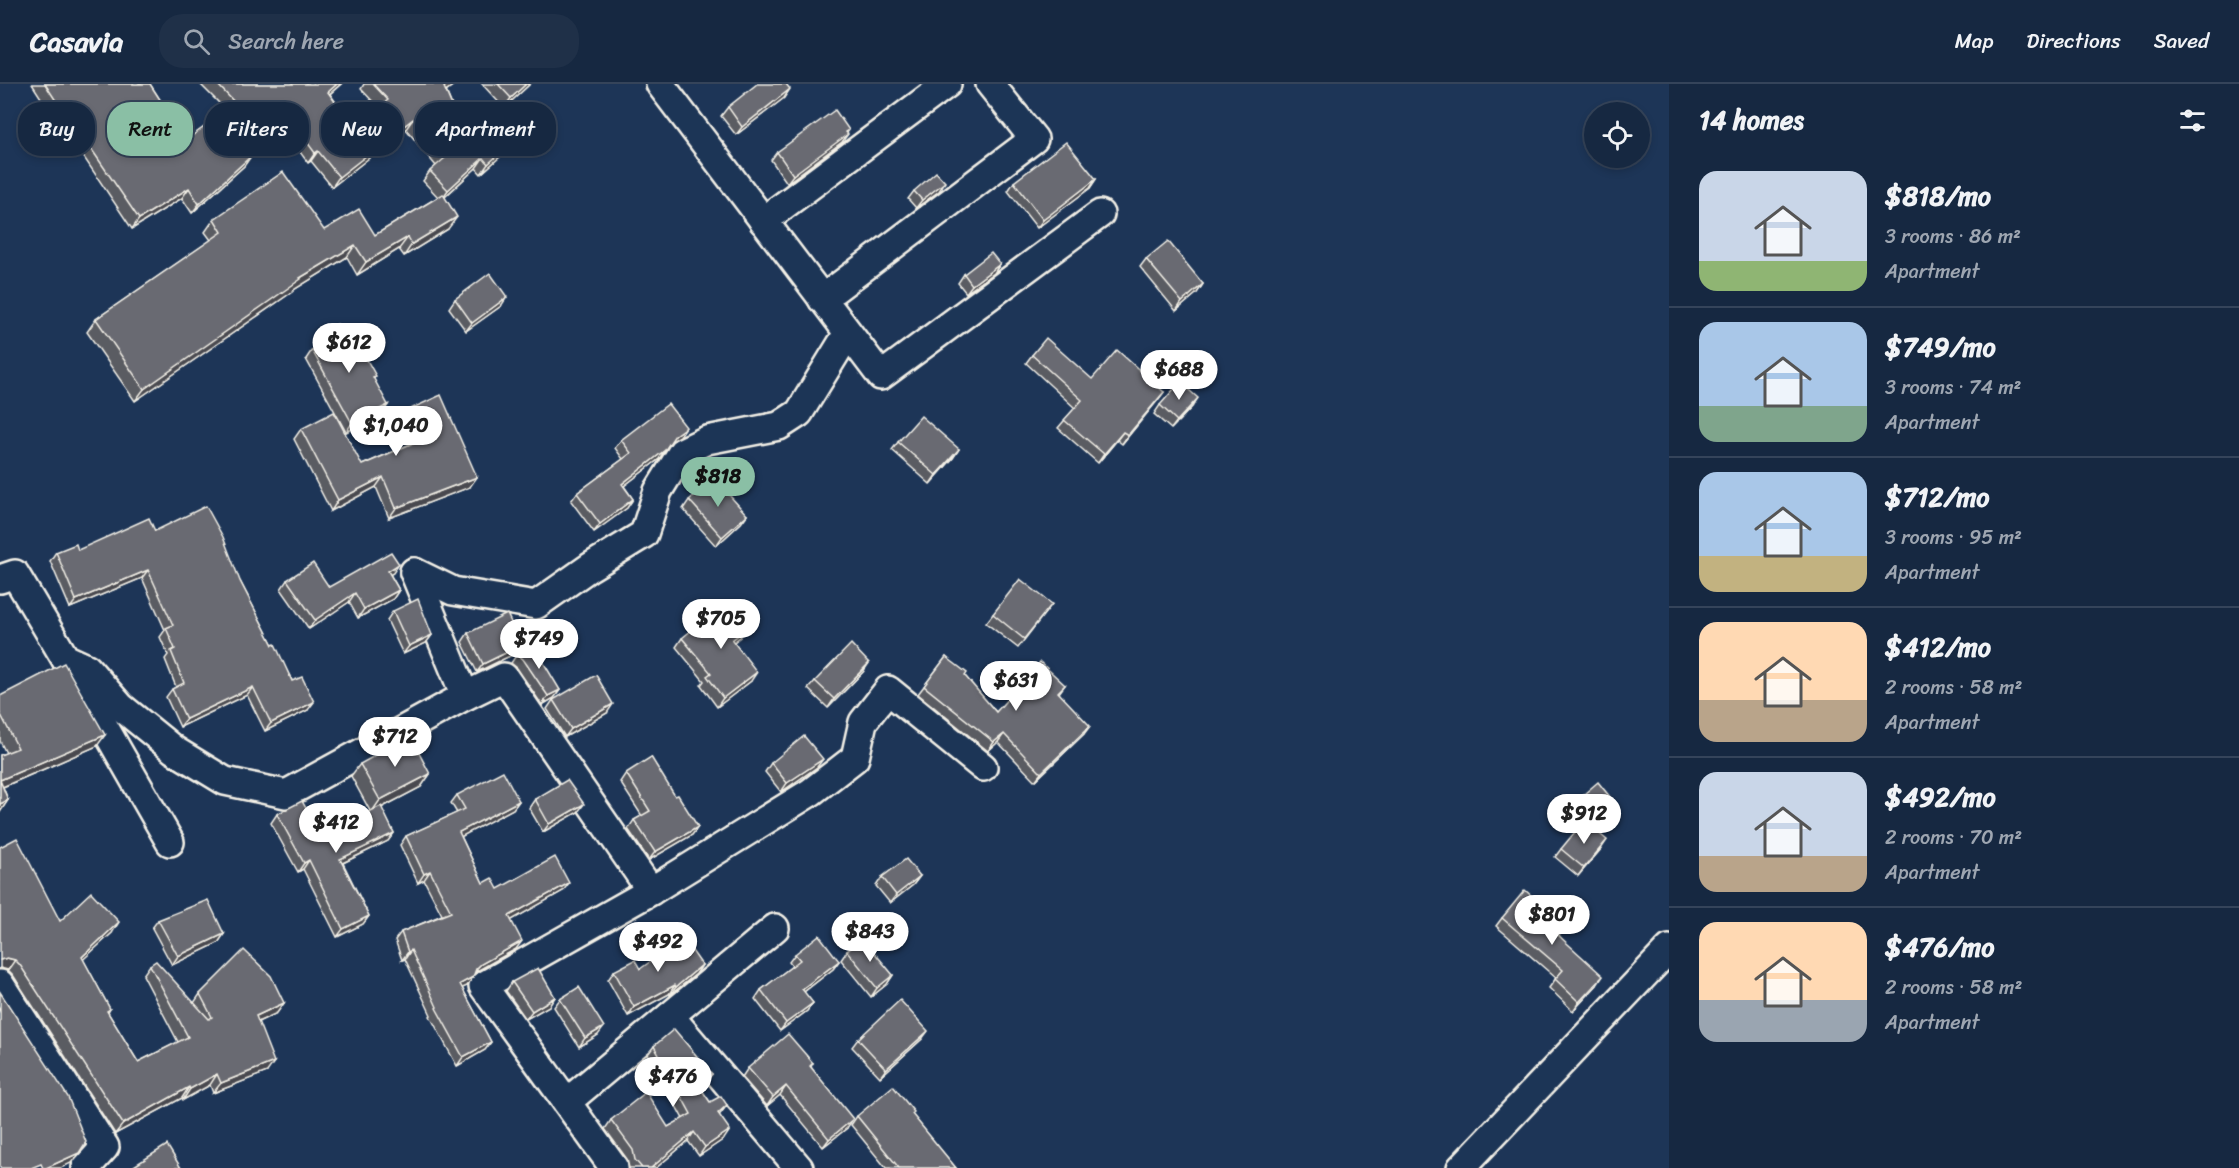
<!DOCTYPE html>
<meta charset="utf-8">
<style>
:root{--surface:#162841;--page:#1f3048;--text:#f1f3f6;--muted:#9ea6b1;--line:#35445a;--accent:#8abfa5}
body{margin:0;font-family:Sriracha,sans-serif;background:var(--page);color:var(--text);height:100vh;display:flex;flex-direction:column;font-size:22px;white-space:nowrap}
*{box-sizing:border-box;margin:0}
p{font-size:20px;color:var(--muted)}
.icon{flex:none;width:33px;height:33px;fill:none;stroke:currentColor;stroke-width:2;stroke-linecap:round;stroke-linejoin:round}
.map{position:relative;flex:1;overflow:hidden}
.drawer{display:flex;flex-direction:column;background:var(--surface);width:570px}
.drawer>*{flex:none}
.top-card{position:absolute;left:18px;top:18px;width:570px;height:54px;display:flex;gap:12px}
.controls{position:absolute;left:1584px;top:18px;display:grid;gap:12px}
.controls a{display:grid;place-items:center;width:66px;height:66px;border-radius:50%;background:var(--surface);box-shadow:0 3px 9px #0003,0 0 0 2px var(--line);font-size:30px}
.price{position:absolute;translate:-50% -51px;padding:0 14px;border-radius:21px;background:#fff;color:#222;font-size:20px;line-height:39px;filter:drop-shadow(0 2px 3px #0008)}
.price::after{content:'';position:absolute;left:50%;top:36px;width:18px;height:14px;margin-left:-9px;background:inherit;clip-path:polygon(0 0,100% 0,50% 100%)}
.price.on{background:var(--accent);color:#111}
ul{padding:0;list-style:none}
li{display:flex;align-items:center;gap:18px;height:150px;padding:0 30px}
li+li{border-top:2px solid var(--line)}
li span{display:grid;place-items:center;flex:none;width:168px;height:120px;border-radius:18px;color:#555}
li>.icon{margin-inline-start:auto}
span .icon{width:72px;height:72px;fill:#fffc;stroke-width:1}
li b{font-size:26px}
h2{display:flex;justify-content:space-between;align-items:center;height:72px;padding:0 30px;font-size:26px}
.tag{padding:0 21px;border-radius:24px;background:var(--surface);box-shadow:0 3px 9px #0003,0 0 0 2px var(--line);font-size:21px;line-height:54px}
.tag.on{background:var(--accent);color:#111}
header{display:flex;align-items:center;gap:36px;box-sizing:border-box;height:84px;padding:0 30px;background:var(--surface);border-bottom:2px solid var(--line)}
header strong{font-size:28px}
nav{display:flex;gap:33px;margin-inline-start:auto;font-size:21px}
.search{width:420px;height:54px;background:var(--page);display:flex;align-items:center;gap:15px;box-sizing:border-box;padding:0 21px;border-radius:24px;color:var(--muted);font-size:22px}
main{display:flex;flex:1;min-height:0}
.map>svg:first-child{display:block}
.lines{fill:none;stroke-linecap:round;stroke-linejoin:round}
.minor-casing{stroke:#f4f1e8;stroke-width:32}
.minor{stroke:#1d3557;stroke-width:27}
.wall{fill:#5a5b62;stroke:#f4f1e8;stroke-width:1.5}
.shaded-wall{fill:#4a4a50;stroke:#f4f1e8;stroke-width:1.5}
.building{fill:#696a72;stroke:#f4f1e8;stroke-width:1.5}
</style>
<header>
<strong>Casavia</strong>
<div class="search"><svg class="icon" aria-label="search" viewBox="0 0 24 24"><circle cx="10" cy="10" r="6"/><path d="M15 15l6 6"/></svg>Search here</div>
<nav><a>Map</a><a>Directions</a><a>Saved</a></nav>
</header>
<main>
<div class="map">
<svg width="1669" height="1084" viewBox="0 0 1669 1084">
<rect width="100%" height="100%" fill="#1d3557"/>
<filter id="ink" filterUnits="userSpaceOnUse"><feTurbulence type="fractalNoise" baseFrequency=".0167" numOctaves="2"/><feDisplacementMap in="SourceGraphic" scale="12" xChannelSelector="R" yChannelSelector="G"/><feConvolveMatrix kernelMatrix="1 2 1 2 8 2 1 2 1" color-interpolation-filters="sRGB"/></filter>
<g filter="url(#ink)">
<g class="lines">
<!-- minor casing -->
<g class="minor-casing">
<g id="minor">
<polyline points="660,0 881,292 1100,130"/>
<polyline points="763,137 947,0"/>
<polyline points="822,215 1034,55 990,0"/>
<polyline points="414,488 453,507 536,521 590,483 644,450 658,407 682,368 707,356 779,342 799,329 848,249"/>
<polyline points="0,495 15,490 65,574 87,584 121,623 174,666 225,697 286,710 465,612 414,488"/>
<polyline points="66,576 170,758"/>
<polyline points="465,612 504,593 651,807"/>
<polyline points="0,900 105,1063 86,1084"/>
<polyline points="670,932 799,1084"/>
<polyline points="567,1018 775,844"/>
<polyline points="614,1084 483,902 651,807 811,708 855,674 863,638 888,606 983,683"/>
<polyline points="1461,1084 1669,865"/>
</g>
</g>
<!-- minor -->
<use href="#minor" class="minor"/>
</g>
<!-- wall -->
<g class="wall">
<polygon points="32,0 150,0 184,53 189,54 227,27 200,0 341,0 330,10 353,43 378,23 361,5 364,0 455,0 446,7 453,24 471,46 503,70 481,90 476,84 445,113 448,145 404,172 399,165 357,191 347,173 295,205 292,208 135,317 87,248 96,235 211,156 205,148 214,135 375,151 438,113 423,97 430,87 436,82 406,45 332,103 311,77 308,79 284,46 272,57 250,71 251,72 244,82 192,129 182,114 132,145 67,48 64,50"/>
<polygon points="482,0 530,0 504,24"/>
<polygon points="784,14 736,51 721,32 728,23"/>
<polygon points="847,48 842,58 787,99 771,76 777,68"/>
<polygon points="1096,95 1090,104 1037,144 1008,107 1014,98"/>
<polygon points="914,107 939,107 916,124 908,115"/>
<polygon points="1146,175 1203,200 1197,209 1176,227 1140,183"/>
<polygon points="1000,180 994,189 966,209 958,199 964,190"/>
<polygon points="455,215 501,222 466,247 449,224"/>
<polygon points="312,266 374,294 382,330 346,348 306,275"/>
<polygon points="1032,271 1092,295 1164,308 1122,360 1117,356 1098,379 1058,344 1075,324 1026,279"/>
<polygon points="1160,321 1192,323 1171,345 1154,330"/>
<polygon points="406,327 470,403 389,434 376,403 331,427 294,355 301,345 362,381 410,360 399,337"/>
<polygon points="680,352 670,358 659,375 624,402 633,415 627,424 594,448 571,417 577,409 623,375 615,364 621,356"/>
<polygon points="898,358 959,365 953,374 930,400 892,366"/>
<polygon points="689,416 747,431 741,439 716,462 683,425"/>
<polygon points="155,447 240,497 273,561 308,626 265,647 247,611 180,643 166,613 172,605 176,603 165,575 168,571 160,553 165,546 142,494 70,524 50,477 56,468 78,466"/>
<polygon points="393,489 390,490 399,506 393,515 358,534 349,518 309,545 281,505 287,496 329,503"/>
<polygon points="1052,520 1018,564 986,539 993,530"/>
<polygon points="393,527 432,551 426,559 403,570 387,536"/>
<polygon points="746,545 740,553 734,558 751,597 717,623 701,601 704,597 676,563 682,554"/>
<polygon points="468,549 516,569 477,588 462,558"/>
<polygon points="517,570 560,606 554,614 542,621 517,584 511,579"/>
<polygon points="946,573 965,592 996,628 1065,601 1059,609 1084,650 1035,697 998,658 988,667 918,610"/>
<polygon points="863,588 828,624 808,605 815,597"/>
<polygon points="0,612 97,662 3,703 8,716 0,728 0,671 6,669 0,657"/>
<polygon points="553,616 607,629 565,653 547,625"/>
<polygon points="771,679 817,683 781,708 765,688"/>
<polygon points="360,680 430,690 421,703 381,724 394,749 388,757 343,779 369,832 363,840 337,853 303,785 298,788 271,739 277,730 321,751 370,727 351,692"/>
<polygon points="626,689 675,712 698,743 692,751 649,776 628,745 634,736 642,732 620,698"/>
<polygon points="1584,710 1611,722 1597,734 1581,714"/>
<polygon points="457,711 519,717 513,725 461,752 483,799 498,805 563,807 511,836 516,865 475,888 467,902 462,904 491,958 485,966 457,982 430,932 431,931 405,875 402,876 395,856 401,848 442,831 424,796 418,799 400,761 406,752 457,729 451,719"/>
<polygon points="535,715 578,728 543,748 529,724"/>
<polygon points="1561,765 1601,765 1578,792 1555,773"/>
<polygon points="920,792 913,801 890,819 876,802 882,793"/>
<polygon points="1542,821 1538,826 1562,846 1559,851 1597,901 1573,927 1549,904 1556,894 1496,842 1502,834"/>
<polygon points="158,836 224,850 218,859 172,881 152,844"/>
<polygon points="60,837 112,849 83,875 110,925 108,929 138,978 178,958 143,891 150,881 194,919 200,910 284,919 277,929 258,938 267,988 213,1009 210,1001 183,1016 182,1014 115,1050 13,891 8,886 0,884"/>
<polygon points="847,867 893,891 887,900 871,913 841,876"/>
<polygon points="795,870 839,877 833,885 804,908 813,919 807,927 780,947 755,915 761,906 792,882 789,878"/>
<polygon points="702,881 696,890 670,911 669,910 628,932 608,896 614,887"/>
<polygon points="512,898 555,913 549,922 526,935 506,907"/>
<polygon points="560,915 598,951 579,963 554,923"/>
<polygon points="858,955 922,955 880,993 852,963"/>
<polygon points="654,962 712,990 706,998 699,1002 710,1018 727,1021 719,1031 724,1055 699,1072 688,1057 656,1084 629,1084 627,1075 605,1045 611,1036 668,1043 683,1035 648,970"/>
<polygon points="813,979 811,983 847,1044 823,1063 780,1011 767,1022 742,993 748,984"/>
<polygon points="912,1031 956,1084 886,1084 851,1041 857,1032"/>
</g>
<!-- shaded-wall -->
<g class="shaded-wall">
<polygon points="337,0 341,0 321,17 328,8"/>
<polygon points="449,0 455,0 437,13 444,3"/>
<polygon points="526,0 530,0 504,24 511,14"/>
<polygon points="790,5 784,14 736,51 742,43"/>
<polygon points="413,35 406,45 332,103 339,93"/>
<polygon points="291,36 284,46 272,57 241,78 248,68"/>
<polygon points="849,46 844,53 848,50 842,58 787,99 793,91"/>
<polygon points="510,60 503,70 481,90 488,80"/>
<polygon points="318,67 311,77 308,79 315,69"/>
<polygon points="251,72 244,82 192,129 199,120"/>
<polygon points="483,74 476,84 441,116 448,106"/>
<polygon points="1096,95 1090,104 1037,144 1043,136"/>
<polygon points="945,98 939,107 916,124 922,116"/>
<polygon points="189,104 182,114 132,145 139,135"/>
<polygon points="457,133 448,145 404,172 412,160"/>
<polygon points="408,153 399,165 357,191 366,178"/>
<polygon points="355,161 347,173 295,205 292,208 135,317 144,305 300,194"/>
<polygon points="1000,180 994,189 966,209 972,201"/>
<polygon points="1203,200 1197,209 1176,227 1182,218"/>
<polygon points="507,213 501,222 466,247 472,239"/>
<polygon points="1164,308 1158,316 1122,360 1128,351"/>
<polygon points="1198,314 1192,323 1171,345 1177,337"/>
<polygon points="388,321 382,330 346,348 352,339"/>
<polygon points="686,343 680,352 669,359 675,351"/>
<polygon points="1123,348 1117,356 1098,379 1104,370"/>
<polygon points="959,365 953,374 930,400 936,391"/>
<polygon points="665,366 659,375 616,408 622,400"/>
<polygon points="383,393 376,403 331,427 338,416"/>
<polygon points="477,393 470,403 389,434 396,424"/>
<polygon points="633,415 627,424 594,448 600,440"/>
<polygon points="747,431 741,439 716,462 722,453"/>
<polygon points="399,480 393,489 382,495 388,487"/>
<polygon points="148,486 142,494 70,524 76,516"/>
<polygon points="399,506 393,515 358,534 364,525"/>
<polygon points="355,509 349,518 309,545 315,536"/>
<polygon points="746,545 740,553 726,564 732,556"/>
<polygon points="432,551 426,559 403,570 409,562"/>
<polygon points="522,561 516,569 477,588 483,580"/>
<polygon points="869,579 863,588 828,624 834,615"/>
<polygon points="757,588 751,597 717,623 723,614"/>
<polygon points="253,603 247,611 180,643 186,635"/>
<polygon points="560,606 554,614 542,621 548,612"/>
<polygon points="314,618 308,626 265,647 271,639"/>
<polygon points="613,620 607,629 565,653 571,645"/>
<polygon points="1090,642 1084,650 1035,697 1041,689"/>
<polygon points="1004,650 998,658 988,667 994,658"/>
<polygon points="105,651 97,662 0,704 0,696"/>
<polygon points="823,675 817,683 781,708 787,699"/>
<polygon points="430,690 421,703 371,729 380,716"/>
<polygon points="8,716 0,728 0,720"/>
<polygon points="519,717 513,725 453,757 459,748"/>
<polygon points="1614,718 1611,722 1597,734 1600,729"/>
<polygon points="584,720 578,728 543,748 549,740"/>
<polygon points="698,743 692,751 649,776 655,768"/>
<polygon points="394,749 388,757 334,783 340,775"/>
<polygon points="1607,756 1601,765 1578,792 1584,784"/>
<polygon points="309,776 303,785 298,788 304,779"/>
<polygon points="430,787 424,796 418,799 424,790"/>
<polygon points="920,792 913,801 890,819 896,811"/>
<polygon points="569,799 563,807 503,841 509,832"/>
<polygon points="369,832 363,840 337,853 343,845"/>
<polygon points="119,838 112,849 75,883 82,873"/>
<polygon points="224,850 218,859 172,881 178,872"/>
<polygon points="522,857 516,865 475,888 476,885 481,880"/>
<polygon points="411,866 405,875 402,876 408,868"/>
<polygon points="7,874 15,876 8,886 0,884 0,876"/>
<polygon points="839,877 833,885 796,914 802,905"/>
<polygon points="702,881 696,890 670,911 676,903"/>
<polygon points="893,891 887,900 871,913 877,904"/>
<polygon points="1603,892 1597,901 1573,927 1579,918"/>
<polygon points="473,893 467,902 454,908 460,900"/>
<polygon points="675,901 669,910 628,932 634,923"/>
<polygon points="555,913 549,922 526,935 532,927"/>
<polygon points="284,919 277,929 249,942 256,932"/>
<polygon points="813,919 807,927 780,947 786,939"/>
<polygon points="604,943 598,951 579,963 585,954"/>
<polygon points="928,947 922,955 880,993 886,985"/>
<polygon points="491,958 485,966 457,982 463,973"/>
<polygon points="274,978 267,988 213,1009 221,999"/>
<polygon points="217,990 210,1001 183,1016 190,1005"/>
<polygon points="712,990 706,998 691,1008 697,999"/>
<polygon points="786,1002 780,1011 767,1022 773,1013"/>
<polygon points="189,1003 182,1014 115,1050 123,1040"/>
<polygon points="727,1021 721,1029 712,1038 718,1029"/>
<polygon points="853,1035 847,1044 823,1063 829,1055"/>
<polygon points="730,1046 724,1055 699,1072 705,1063"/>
<polygon points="694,1048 688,1057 656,1084 651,1084"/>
<polygon points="79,1069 71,1079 61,1084 46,1084"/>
</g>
<!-- building -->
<g class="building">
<polygon points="45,0 150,0 184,53 187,51 189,54 236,20 217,0 337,0 328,8 353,43 388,16 373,0 449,0 444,3 453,24 471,46 485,33 510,60 488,80 483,74 448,106 430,87 445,74 413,35 339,93 318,67 315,69 291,36 279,47 248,68 251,72 199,120 189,104 139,135 73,38 71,40"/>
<polygon points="498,0 526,0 511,14"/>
<polygon points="757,0 786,0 790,5 742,43 728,23"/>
<polygon points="835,26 849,46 846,48 848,50 793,91 777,68"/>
<polygon points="1066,58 1096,95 1043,136 1014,98"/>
<polygon points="283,88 324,146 359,125 375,151 443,110 457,133 412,160 408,153 366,178 355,161 300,194 301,195 144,305 96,235 222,148 214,135"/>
<polygon points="936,88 945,98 922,116 914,107"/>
<polygon points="1168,157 1203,200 1182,218 1146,175"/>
<polygon points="991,169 1000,180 972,201 964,190"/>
<polygon points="490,189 507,213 472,239 455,215"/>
<polygon points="337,240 359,262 376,292 373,293 388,321 352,339 312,266"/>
<polygon points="1046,254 1092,295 1117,266 1164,308 1128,351 1123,348 1104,370 1064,336 1082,316 1032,271"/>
<polygon points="1180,298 1198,314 1177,337 1160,321"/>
<polygon points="441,311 477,393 396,424 383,393 338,416 301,345 334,328 362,381 420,356 406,327"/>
<polygon points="668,320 686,343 675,351 665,366 622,400 633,415 600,440 577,409 631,369 621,356"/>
<polygon points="921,332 959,365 936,391 898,358"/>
<polygon points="714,394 747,431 722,453 689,416"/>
<polygon points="206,422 223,453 240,497 273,561 275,560 292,597 302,593 314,618 271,639 253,603 186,635 172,605 184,599 171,567 175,565 166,544 173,541 148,486 76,516 56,468 76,460 78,466 149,434 155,447"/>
<polygon points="391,468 399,480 388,487 399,506 364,525 355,509 315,536 287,496 313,479 329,503"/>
<polygon points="1020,495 1052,520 1024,555 993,530"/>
<polygon points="418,515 432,551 409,562 393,527"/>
<polygon points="725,519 746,545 732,556 757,588 723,614 707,592 711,589 682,554"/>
<polygon points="507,530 522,561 483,580 468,549"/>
<polygon points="851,560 869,579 834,615 815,597"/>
<polygon points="533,561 560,606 548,612 523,575 517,570"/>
<polygon points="946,573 967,589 965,592 996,628 1040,578 1065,601 1058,608 1090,642 1041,689 1004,650 994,658 924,602"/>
<polygon points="64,579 105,651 0,696 0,671 18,664 0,629 0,612"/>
<polygon points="596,591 613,620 571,645 553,616"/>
<polygon points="410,652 430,690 380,716 360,680"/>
<polygon points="804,652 823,675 787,699 771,679"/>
<polygon points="651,673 675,712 678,711 698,743 655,768 634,736 650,727 626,689"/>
<polygon points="503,687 519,717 459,748 483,799 492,794 498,805 555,773 569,799 509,832 522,857 481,880 476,885 473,893 460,900 491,958 463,973 436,924 437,923 411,866 408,868 401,848 451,828 430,787 424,790 406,752 465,725 457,711"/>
<polygon points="0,696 8,716 0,720"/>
<polygon points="567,696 584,720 549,740 535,715"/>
<polygon points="1598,698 1614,718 1600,729 1584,710"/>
<polygon points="302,717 321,751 381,722 394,749 340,775 369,832 343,845 309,776 304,779 277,730"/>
<polygon points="1584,737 1607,756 1584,784 1561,765"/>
<polygon points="17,754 60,837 91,808 119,838 82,873 110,925 107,927 138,978 188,953 150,881 156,877 209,935 212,933 200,910 244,866 271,892 284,919 256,932 274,978 221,999 217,990 190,1005 189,1003 123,1040 20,881 15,876 7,874 0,876 0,763"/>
<polygon points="906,775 920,792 896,811 882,793"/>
<polygon points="1525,806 1542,821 1538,826 1562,846 1558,851 1603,892 1579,918 1555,895 1563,886 1502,834"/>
<polygon points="208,816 224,850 178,872 158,836"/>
<polygon points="819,851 839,877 802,905 813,919 786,939 761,906 800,876 795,870"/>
<polygon points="683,854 702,881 676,903 675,901 634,923 614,887 635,876 640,885"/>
<polygon points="863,855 893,891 877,904 847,867"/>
<polygon points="538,884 555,913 532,927 512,898"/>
<polygon points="579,903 604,943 585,954 560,915"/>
<polygon points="0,908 68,1013 86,1058 79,1069 46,1084 43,1084 41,1080 31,1084 0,1084"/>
<polygon points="900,916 928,947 886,985 858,955"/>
<polygon points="674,945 712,990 697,999 710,1018 721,1012 727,1021 718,1029 730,1046 705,1063 694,1048 651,1084 642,1084 635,1076 633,1066 611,1036 646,1008 668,1043 691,1030 654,962"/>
<polygon points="788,950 813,979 810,982 853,1035 829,1055 786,1002 773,1013 748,984"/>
<polygon points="893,1002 914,1028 912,1030 956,1084 899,1084 857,1032"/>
<polygon points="167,1061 181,1084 136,1084 134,1082"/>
</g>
</g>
</svg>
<div class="controls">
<a><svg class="icon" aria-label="locate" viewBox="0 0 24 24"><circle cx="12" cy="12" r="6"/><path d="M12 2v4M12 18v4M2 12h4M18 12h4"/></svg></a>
</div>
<b class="price" style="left:349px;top:290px">$612</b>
<b class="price" style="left:1179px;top:317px">$688</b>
<b class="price" style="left:396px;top:373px">$1,040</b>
<b class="price on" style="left:718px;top:424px">$818</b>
<b class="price" style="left:721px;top:566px">$705</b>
<b class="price" style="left:539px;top:586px">$749</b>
<b class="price" style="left:1016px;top:628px">$631</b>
<b class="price" style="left:395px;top:684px">$712</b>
<b class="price" style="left:1584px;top:761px">$912</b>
<b class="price" style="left:336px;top:770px">$412</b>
<b class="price" style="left:1552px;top:862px">$801</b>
<b class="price" style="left:870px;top:879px">$843</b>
<b class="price" style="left:658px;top:889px">$492</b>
<b class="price" style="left:673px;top:1024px">$476</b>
<div class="top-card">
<a class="tag">Buy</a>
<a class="tag on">Rent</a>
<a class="tag">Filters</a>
<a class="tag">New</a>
<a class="tag">Apartment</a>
</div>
</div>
<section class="drawer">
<h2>14 homes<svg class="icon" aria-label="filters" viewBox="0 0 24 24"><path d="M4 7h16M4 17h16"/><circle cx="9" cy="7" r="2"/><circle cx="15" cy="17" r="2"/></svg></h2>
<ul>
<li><span style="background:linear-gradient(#c9d6e8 75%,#8fb573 0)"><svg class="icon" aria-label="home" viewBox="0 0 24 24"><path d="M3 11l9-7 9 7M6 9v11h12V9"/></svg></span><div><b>$818/mo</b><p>3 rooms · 86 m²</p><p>Apartment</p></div></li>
<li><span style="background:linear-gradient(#a9c7e8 70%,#7fa58c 0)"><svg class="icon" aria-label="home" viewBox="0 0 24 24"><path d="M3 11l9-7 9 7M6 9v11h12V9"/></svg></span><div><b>$749/mo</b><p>3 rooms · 74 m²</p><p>Apartment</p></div></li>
<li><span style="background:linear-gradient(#a9c7e8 70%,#c2b280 0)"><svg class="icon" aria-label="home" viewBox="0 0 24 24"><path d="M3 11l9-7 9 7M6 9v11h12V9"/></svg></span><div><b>$712/mo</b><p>3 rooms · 95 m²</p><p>Apartment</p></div></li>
<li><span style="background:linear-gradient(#ffd9b3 65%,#b9a48a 0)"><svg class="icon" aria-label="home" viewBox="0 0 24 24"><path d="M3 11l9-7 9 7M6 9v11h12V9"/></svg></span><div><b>$412/mo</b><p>2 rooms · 58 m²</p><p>Apartment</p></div></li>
<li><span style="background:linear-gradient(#c9d6e8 70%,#b9a48a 0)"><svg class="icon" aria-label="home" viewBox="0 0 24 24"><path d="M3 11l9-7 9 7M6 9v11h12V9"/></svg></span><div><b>$492/mo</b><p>2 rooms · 70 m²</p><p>Apartment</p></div></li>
<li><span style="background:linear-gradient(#ffd9b3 65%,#9aa5b1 0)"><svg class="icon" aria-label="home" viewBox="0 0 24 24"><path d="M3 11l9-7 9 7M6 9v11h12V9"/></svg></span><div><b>$476/mo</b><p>2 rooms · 58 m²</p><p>Apartment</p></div></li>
</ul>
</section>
</main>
